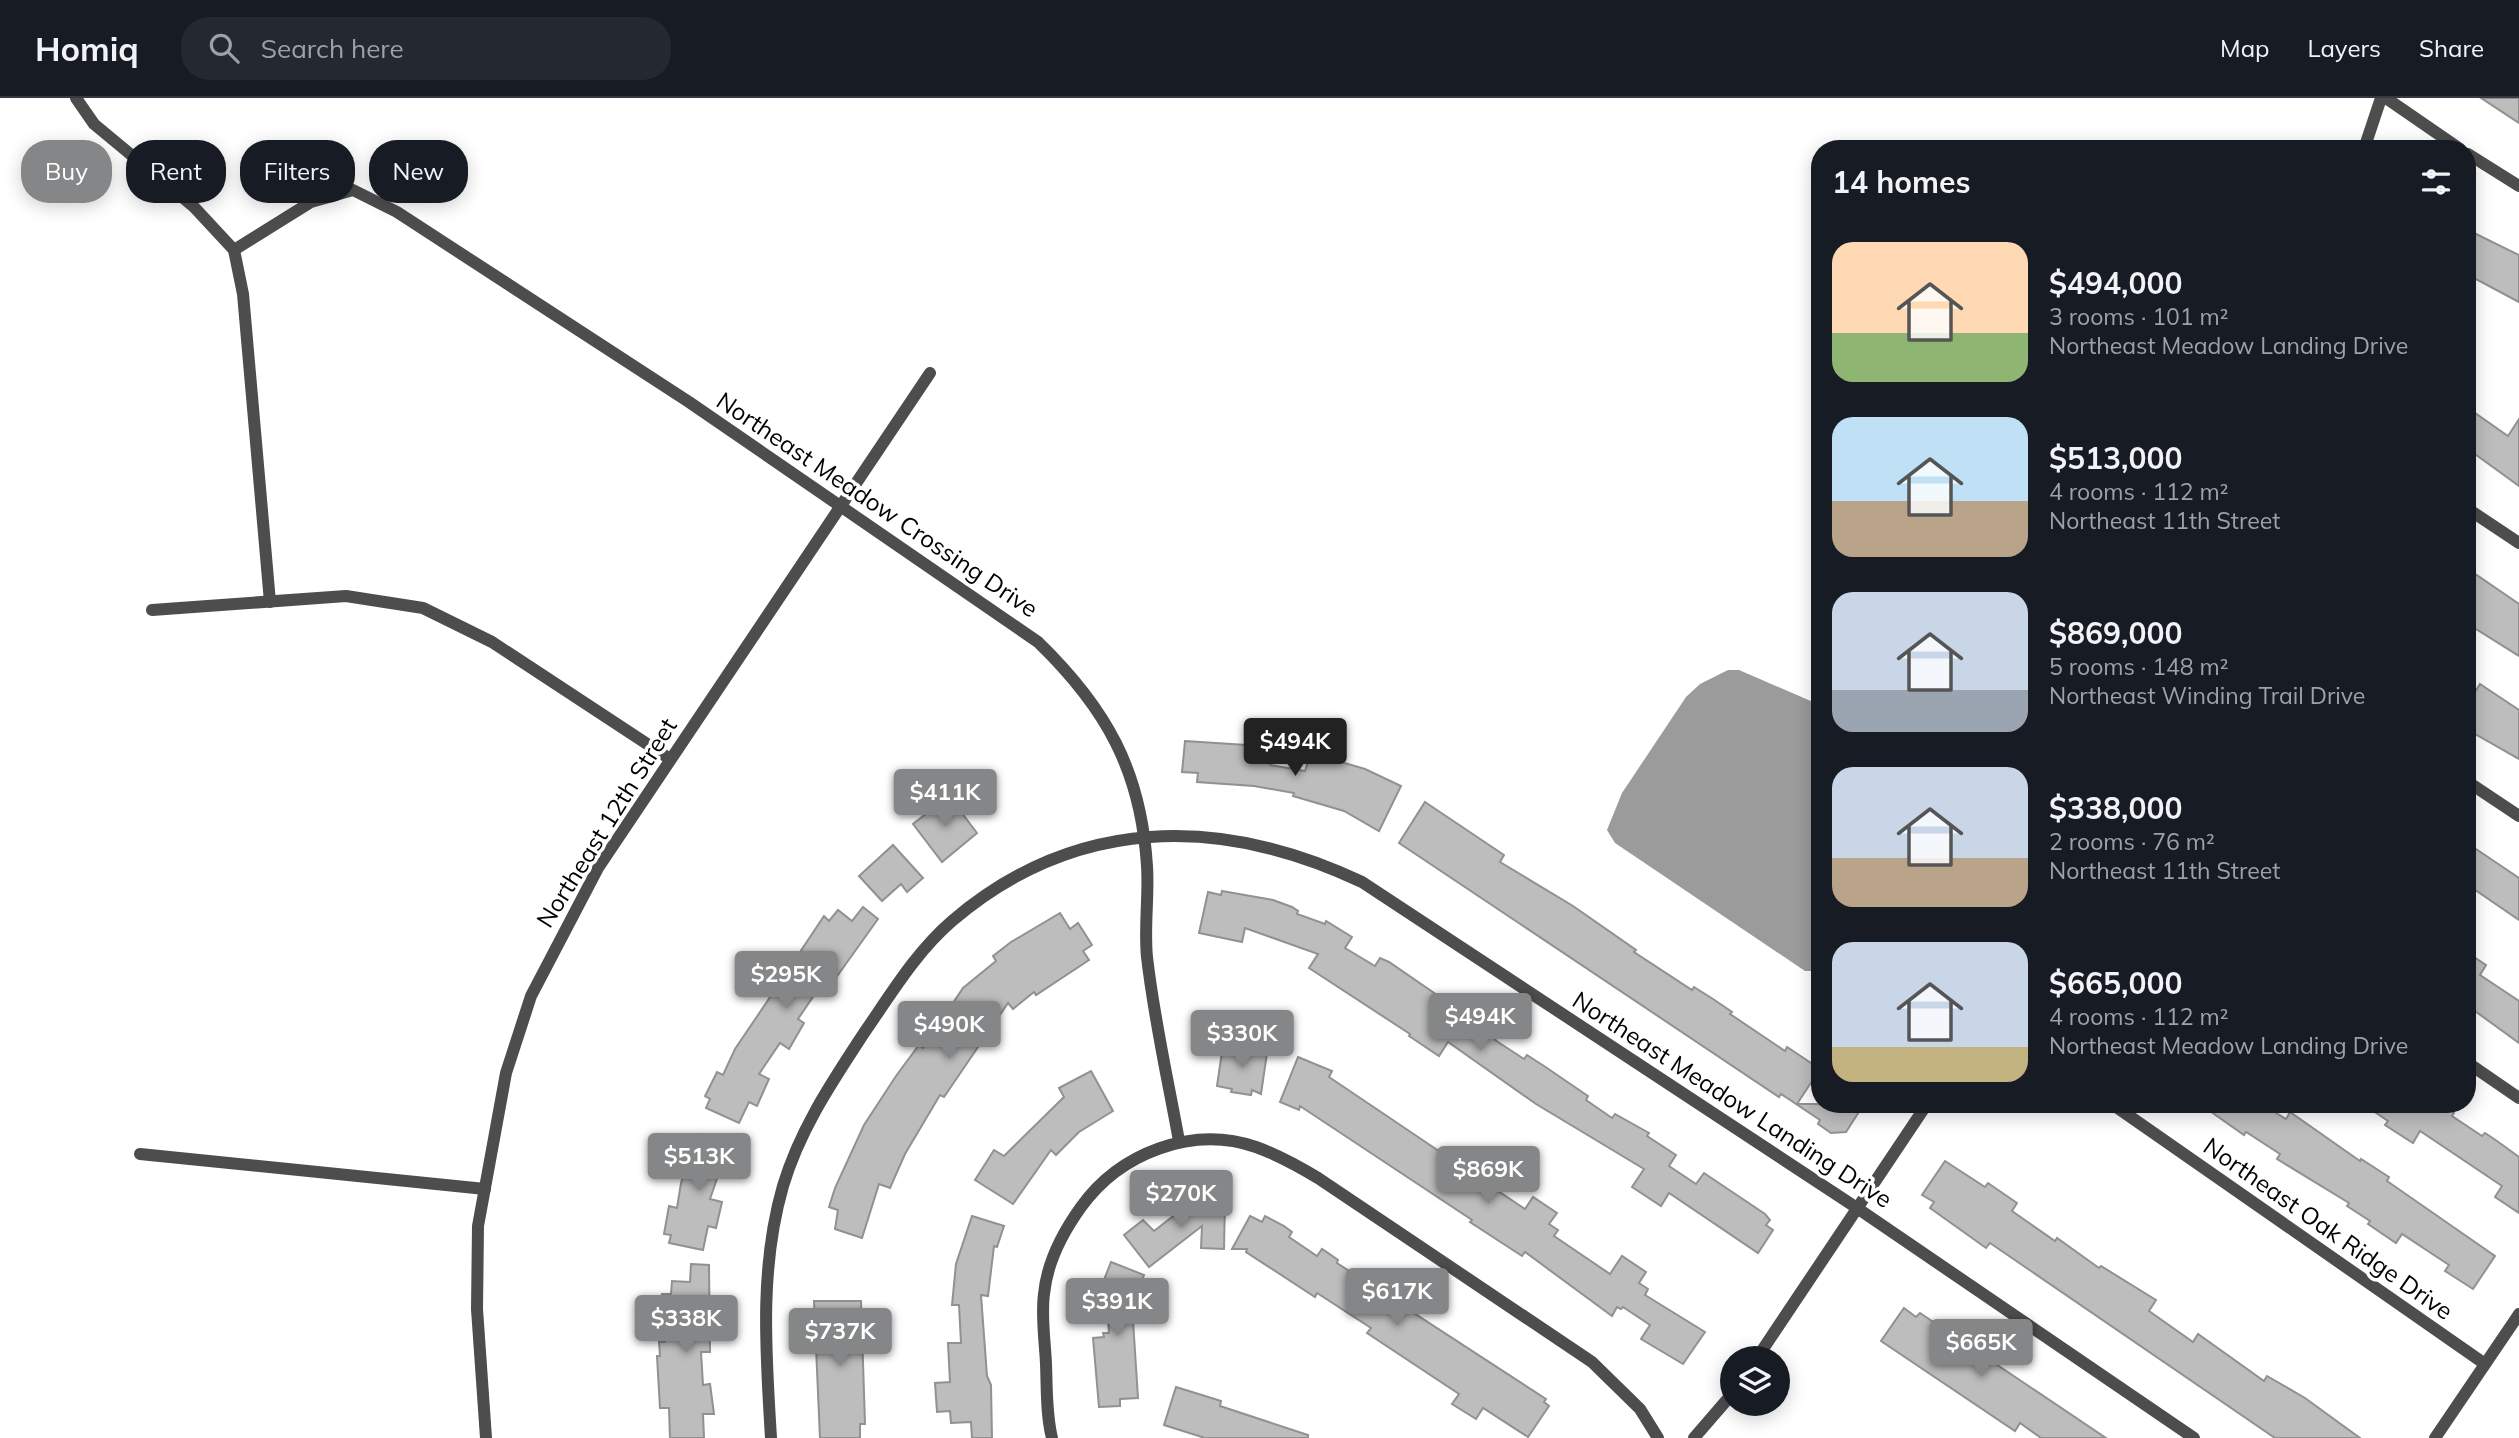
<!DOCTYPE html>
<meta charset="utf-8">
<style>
:root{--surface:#171b24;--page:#242831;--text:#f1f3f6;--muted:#9ea1a6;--line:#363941;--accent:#858687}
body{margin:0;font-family:Mulish,sans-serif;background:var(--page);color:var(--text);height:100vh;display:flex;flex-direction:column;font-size:26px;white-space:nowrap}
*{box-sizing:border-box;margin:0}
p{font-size:23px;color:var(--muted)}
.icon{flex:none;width:38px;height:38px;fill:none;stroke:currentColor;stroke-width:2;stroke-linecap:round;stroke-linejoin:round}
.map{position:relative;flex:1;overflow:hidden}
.drawer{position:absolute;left:1811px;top:42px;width:665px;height:973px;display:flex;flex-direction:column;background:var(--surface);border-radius:28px;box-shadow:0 4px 18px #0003}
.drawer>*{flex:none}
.top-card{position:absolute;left:21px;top:42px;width:665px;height:63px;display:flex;gap:14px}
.tools{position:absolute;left:1720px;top:1248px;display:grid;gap:14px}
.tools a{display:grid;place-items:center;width:70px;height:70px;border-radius:50%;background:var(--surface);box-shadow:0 4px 18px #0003;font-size:35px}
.price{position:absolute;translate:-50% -60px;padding:0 16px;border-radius:7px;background:var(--accent);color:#fff;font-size:23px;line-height:46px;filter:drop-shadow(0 2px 4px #0008)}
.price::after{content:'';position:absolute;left:50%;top:42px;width:21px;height:16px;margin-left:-10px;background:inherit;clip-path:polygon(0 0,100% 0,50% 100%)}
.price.selected{background:#222;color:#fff}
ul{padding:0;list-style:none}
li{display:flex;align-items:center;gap:21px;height:175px;padding:0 21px}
li span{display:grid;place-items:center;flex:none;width:196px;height:140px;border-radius:21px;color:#555}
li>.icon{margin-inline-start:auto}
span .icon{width:84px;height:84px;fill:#fffc;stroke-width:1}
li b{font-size:30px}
h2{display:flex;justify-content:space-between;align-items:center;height:84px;padding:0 21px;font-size:30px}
.pill{padding:0 24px;border-radius:28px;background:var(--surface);box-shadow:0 4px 18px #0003;font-size:24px;line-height:63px}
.pill.selected{background:var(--accent);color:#fff}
header{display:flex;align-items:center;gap:42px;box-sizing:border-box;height:98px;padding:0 35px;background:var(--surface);border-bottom:2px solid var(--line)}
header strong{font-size:33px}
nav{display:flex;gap:38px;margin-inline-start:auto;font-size:24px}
.search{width:490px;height:63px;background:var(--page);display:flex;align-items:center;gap:18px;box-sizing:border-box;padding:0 24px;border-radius:28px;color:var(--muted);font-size:26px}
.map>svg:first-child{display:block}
.water{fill:#9b9b9b}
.building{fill:#bdbdbd;stroke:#919191;stroke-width:2}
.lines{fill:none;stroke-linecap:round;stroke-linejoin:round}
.minor{stroke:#4d4d4d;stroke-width:12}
.labels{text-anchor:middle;stroke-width:7;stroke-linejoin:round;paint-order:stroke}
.street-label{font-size:24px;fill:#000;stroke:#fff}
</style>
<header>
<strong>Homiq</strong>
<div class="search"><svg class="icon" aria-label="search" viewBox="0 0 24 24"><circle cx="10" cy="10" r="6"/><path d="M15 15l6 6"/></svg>Search here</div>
<nav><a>Map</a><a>Layers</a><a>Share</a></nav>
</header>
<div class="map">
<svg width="2519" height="1340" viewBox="0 0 2519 1340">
<rect width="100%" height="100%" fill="#fff"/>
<!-- water -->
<polygon class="water" points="1728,572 1739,572 1820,607 1820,867 1812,873 1805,873 1615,745 1607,732 1622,695 1686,599 1700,586"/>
<!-- building -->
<g class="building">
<polygon points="2481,0 2519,0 2519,25"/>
<polygon points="2474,135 2519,157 2519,204 2468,177 2468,147"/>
<polygon points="2468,310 2508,338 2519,321 2519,388 2468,351"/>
<polygon points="2468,471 2519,506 2519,558 2468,526 2474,517 2468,512"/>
<polygon points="2480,586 2519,612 2519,661 2468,632 2468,605"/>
<polygon points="1185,643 1262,648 1273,652 1270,667 1305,673 1311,655 1365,671 1401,688 1379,733 1344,713 1293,698 1294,695 1254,688 1197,684 1198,675 1182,674"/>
<polygon points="949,698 977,735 942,764 913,726"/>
<polygon points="1425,704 1504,757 1500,764 1573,808 1636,852 1634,854 1692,892 1694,889 1713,901 1732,914 1730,916 1785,953 1787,949 1820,971 1797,1006 1864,1006 1846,1034 1831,1035 1818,1026 1820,1022 1781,996 1779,999 1399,745"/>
<polygon points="893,747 923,780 907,794 901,786 882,803 859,778"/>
<polygon points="2476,751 2519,780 2519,822 2468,787 2468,764"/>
<polygon points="1222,793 1273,802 1292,809 1298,813 1297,816 1325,826 1326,823 1352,839 1345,850 1375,868 1380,860 1389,864 1453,908 1450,912 1477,930 1480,925 1498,937 1495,942 1524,961 1527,957 1544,968 1588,998 1586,1002 1612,1020 1615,1016 1649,1035 1647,1038 1676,1057 1669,1068 1696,1086 1704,1075 1765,1116 1770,1122 1766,1127 1773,1132 1758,1155 1669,1095 1661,1108 1632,1089 1644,1071 1536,1006 1448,944 1439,958 1409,938 1410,936 1309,870 1318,856 1245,830 1242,844 1199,835 1208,794 1221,797"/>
<polygon points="863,809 878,821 825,895 819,890 798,921 804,925 789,951 780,945 759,976 769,981 757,1008 749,1004 739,1025 706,1010 710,1001 705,998 717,974 723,977 735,951 781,883 775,879 791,856 796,860 824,818 829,823 838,812 852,823"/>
<polygon points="1060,815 1070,831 1078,825 1092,847 1083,853 1089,862 1036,897 1034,894 1013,911 1008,905 944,999 940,997 905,1056 890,1090 879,1086 862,1140 835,1131 838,1112 829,1109 835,1090 864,1027 896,978 919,947 923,950 963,890 996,863 993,858 1011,844"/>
<polygon points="2468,855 2486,867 2480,877 2519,903 2519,945 2468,908"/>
<polygon points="1223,947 1267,955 1261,996 1252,992 1251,997 1231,994 1232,991 1217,988"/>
<polygon points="1298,959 1332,973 1329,979 1525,1111 1533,1099 1557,1115 1549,1126 1558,1132 1554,1138 1610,1176 1622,1158 1646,1174 1639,1185 1648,1191 1645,1197 1705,1234 1683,1266 1641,1241 1650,1227 1623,1209 1621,1211 1617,1209 1612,1218 1525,1154 1522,1158 1470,1124 1472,1122 1300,1008 1299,1012 1280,1004"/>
<polygon points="1091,973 1113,1013 1079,1034 1056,1057 1051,1052 1013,1106 975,1082 994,1052 1004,1058 1064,999 1059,990"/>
<polygon points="2200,1006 2262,1006 2286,1021 2290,1014 2360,1063 2361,1061 2389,1079 2387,1083 2495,1158 2473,1191 2445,1173 2449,1167 2402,1136 2396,1145 2368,1126 2370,1123 2347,1108 2349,1105 2277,1061 2280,1056 2246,1034 2244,1037"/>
<polygon points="2363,1006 2441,1006 2454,1015 2452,1018 2482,1038 2485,1035 2497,1043 2519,1059 2519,1115 2495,1099 2502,1088 2420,1033 2413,1045 2385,1027 2388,1023"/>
<polygon points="697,1036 739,1050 733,1069 722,1066 710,1101 722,1104 716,1130 708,1128 703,1152 669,1145 671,1137 664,1136 669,1108 677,1110 681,1085"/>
<polygon points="1945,1063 1985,1089 1988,1085 2017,1105 2012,1113 2055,1143 2057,1140 2099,1170 2101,1168 2156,1202 2149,1213 2193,1244 2198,1236 2264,1283 2267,1278 2305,1300 2360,1340 2275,1340 1990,1145 1986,1150 1930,1110 1934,1104 1922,1097"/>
<polygon points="1182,1102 1225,1103 1224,1151 1201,1150 1202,1128 1149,1169 1124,1137 1143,1122 1154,1133 1181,1112"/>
<polygon points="972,1118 1004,1128 997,1149 994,1148 988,1198 981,1197 987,1278 991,1287 992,1340 972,1340 971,1324 951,1325 950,1313 937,1314 935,1285 950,1284 948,1245 961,1245 959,1207 952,1207 956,1166"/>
<polygon points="1250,1118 1262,1124 1265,1118 1284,1128 1292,1134 1289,1139 1317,1158 1322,1151 1338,1162 1337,1165 1546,1301 1544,1304 1549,1308 1528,1339 1483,1310 1476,1321 1452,1306 1459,1296 1367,1235 1371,1230 1317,1195 1315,1199 1246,1154 1247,1151 1232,1151"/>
<polygon points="1111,1164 1144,1177 1132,1207 1138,1300 1120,1301 1120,1308 1099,1309 1093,1240 1104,1239 1103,1235 1109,1235 1107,1209 1095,1205"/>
<polygon points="691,1166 709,1167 710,1254 701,1254 703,1287 710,1286 714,1316 703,1316 704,1340 670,1340 669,1310 660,1310 657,1258 660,1258 659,1244 665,1244 662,1196 671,1196 672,1183 690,1184"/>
<polygon points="814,1203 861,1203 865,1326 860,1326 860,1340 820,1340"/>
<polygon points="1904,1210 1916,1219 1920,1215 2106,1340 2041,1340 2020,1325 2015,1333 1881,1243"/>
<polygon points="1176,1289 1221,1303 1220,1308 1308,1337 1308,1340 1205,1340 1164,1327"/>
</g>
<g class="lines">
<!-- minor -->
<g class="minor">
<polyline points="76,0 94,26 194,109 234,152 243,196 270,504"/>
<polyline points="2386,0 2460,51"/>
<polyline points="2364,51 2381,0"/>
<polyline points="2468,56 2519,88"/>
<path d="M234,152l77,-48 42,-12 44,22 292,190 349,240c68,66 103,128 109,224 2,30 -3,61 0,91 7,62 21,123 32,184"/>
<polyline points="2468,411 2519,445"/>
<polyline points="152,512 346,498 423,510 492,544 670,661"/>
<polyline points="2468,684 2519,718"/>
<polyline points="2468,965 2519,1000"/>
<polyline points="2112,1006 2485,1266"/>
<polyline points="140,1056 485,1091"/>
<polyline points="1757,1260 1927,1006"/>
<polyline points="486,1340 477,1211 478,1128 506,975 531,898 598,770 930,275"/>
<path d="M771,1340c-5,-84 -12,-169 12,-252 17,-57 49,-104 81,-153 27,-39 52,-81 88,-112 123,-105 268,-106 410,-39l495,326 337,230"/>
<path d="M1052,1340c-6,-24 -5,-50 -6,-74 -1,-23 -5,-48 -2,-70 3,-31 19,-62 37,-87 39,-54 111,-82 175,-60 22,8 42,19 62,31l274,184 48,47 18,29"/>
<polyline points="1694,1340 1732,1296"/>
<polyline points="2435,1340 2519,1216"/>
</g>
</g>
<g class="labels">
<!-- street labels -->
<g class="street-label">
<text transform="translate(877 407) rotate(34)" y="8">Northeast Meadow Crossing Drive</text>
<text transform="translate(607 725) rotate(-58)" y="8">Northeast 12th Street</text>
<text transform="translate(1732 1002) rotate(33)" y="8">Northeast Meadow Landing Drive</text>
<text transform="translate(2328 1131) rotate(35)" y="8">Northeast Oak Ridge Drive</text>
</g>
</g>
</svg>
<div class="tools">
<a><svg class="icon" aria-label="layers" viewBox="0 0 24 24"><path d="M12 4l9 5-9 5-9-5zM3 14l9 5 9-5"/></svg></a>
</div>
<b class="price selected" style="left:1295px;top:680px">$494K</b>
<b class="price" style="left:945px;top:731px">$411K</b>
<b class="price" style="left:786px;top:913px">$295K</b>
<b class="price" style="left:1480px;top:955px">$494K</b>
<b class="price" style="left:949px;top:963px">$490K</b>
<b class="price" style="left:1242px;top:972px">$330K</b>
<b class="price" style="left:699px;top:1095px">$513K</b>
<b class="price" style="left:1488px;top:1108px">$869K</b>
<b class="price" style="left:1181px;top:1132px">$270K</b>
<b class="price" style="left:1397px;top:1230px">$617K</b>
<b class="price" style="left:1117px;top:1240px">$391K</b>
<b class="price" style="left:686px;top:1257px">$338K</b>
<b class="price" style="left:840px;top:1270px">$737K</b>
<b class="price" style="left:1981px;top:1281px">$665K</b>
<div class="top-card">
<a class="pill selected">Buy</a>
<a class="pill">Rent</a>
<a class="pill">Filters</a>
<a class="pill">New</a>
</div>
<section class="drawer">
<h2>14 homes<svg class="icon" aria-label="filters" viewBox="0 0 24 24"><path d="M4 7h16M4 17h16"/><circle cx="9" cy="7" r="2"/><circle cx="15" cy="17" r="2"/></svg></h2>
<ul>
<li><span style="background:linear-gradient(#ffd9b3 65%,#8fb573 0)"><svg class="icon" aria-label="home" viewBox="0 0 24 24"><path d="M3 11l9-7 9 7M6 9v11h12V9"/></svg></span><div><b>$494,000</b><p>3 rooms · 101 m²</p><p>Northeast Meadow Landing Drive</p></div></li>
<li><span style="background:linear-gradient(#bfe0f5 60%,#b9a48a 0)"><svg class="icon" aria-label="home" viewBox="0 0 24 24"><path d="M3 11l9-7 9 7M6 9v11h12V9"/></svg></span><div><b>$513,000</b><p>4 rooms · 112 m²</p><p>Northeast 11th Street</p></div></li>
<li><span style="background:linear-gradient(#c9d6e8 70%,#9aa5b1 0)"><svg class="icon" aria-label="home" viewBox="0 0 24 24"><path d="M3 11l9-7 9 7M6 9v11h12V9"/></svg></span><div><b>$869,000</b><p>5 rooms · 148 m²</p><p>Northeast Winding Trail Drive</p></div></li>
<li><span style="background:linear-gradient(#c9d6e8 65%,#b9a48a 0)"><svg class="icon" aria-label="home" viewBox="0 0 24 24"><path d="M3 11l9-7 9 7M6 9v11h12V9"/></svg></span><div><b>$338,000</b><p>2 rooms · 76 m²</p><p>Northeast 11th Street</p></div></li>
<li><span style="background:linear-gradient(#c9d6e8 75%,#c2b280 0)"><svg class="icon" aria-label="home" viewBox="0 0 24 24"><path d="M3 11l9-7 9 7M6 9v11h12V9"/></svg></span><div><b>$665,000</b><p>4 rooms · 112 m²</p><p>Northeast Meadow Landing Drive</p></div></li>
</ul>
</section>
</div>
